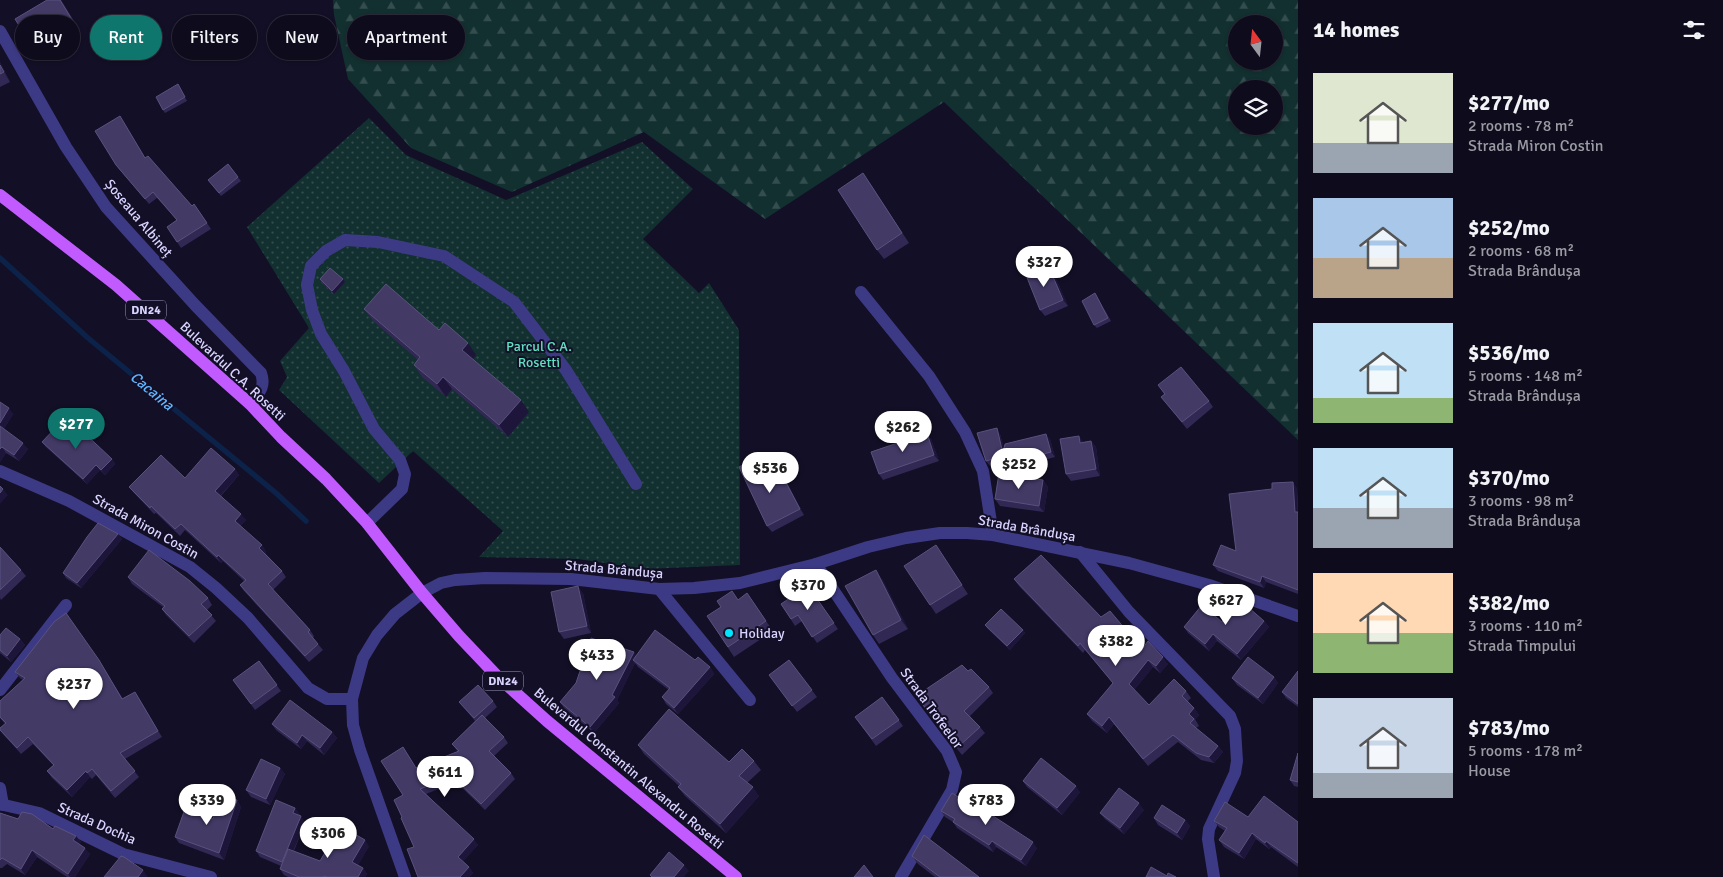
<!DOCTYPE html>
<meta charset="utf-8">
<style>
:root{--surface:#0e0b1c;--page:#171425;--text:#f1f3f6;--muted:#9b9ba3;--line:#2e2b3b;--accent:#0f766e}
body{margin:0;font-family:Signika,sans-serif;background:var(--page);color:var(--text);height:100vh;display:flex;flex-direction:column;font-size:19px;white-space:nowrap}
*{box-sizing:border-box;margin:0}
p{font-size:16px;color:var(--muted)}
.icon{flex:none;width:28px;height:28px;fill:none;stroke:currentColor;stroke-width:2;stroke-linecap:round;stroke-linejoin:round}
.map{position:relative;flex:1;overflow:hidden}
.drawer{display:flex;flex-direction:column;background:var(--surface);width:425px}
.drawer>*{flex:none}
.top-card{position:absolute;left:15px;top:15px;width:475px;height:45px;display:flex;gap:10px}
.needle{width:32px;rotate:345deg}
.tools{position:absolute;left:1228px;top:15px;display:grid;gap:10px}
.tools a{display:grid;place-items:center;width:55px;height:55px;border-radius:50%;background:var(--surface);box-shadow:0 1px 4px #0004,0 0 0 1px var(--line);font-size:25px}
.price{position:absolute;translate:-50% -42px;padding:0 11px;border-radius:18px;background:#fff;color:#222;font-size:16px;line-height:32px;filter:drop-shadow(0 1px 2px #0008)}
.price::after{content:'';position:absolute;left:50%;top:30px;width:15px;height:11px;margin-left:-8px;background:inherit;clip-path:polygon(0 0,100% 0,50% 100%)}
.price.active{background:var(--accent);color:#fff}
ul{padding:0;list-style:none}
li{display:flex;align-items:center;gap:15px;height:125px;padding:0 15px}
li span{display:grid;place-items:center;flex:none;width:140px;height:100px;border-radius:0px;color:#555}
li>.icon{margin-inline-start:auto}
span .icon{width:60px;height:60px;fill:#fffc;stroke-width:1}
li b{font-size:21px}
h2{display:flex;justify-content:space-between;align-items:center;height:60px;padding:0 15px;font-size:21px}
.tag{padding:0 18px;border-radius:22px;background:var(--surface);box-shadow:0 1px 4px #0004,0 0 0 1px var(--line);font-size:18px;line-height:45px}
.tag.active{background:var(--accent);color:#fff}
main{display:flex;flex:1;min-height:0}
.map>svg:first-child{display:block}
.forest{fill:url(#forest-firs);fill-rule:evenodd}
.park{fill:url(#park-dots)}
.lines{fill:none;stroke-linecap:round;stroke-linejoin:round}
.stream{stroke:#0c2248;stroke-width:5.5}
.minor{stroke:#3d3a85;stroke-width:12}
.major{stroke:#c25bff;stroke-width:12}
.wall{fill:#312854}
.shaded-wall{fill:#1d163a}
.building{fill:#433a66;stroke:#5a527e}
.poi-dot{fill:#00e5ff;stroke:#130f26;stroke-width:2}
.labels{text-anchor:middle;stroke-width:4;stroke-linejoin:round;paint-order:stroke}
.shield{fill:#130f26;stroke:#9e99be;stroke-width:1}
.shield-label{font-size:12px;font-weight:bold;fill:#d9d4ff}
.street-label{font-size:14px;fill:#d9d4ff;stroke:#130f26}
.park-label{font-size:14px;fill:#5fe0c0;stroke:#130f26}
.poi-label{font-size:14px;fill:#d9d4ff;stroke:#130f26;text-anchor:start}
.water-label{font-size:15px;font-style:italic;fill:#62b6ff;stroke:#130f26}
</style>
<main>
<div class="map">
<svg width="1298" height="877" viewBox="0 0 1298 877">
<defs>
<pattern id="forest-firs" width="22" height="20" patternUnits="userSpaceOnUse" patternTransform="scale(1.25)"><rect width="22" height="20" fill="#12302f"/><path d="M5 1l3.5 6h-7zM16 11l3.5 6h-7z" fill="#344d4e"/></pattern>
<pattern id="park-dots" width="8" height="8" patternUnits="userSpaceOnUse" patternTransform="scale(1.25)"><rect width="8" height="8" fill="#12302f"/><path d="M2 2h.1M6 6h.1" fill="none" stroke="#344d4e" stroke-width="1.8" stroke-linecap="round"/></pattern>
</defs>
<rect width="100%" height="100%" fill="#130f26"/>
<!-- forest -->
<path class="forest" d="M333,0h965v440l-354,-338 -179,117 -121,-87 -132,60 -101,-44 -63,-69 -14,-64zM1236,24h38v37h-38zM1236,89h38v37h-38z"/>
<!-- park -->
<polygon class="park" points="369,118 406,155 506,200 642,142 693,189 643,239 699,293 709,283 739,330 740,565 645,569 578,559 479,557 503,531 413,451 379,483 279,390 287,377 280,361 309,328 247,227"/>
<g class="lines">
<!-- stream -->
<polyline class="stream" points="0,258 88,338 276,493 306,521"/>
<!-- minor -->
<g class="minor">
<path d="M0,31l66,116 40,60 89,98 66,68c5,14 -2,20 -11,31"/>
<polyline points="861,292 929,376 965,432 983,471 993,535"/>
<polyline points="0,471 69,501 190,567 216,588 248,618 308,688 327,699 352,699"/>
<polyline points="367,523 402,489 405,474 400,460 374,429 344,371 321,334 312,310 307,285 311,266 326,251 345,240 378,242 444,256 514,302 566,370 636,484"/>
<polyline points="1080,552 1129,612 1230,716 1235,729 1237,761 1235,773 1209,829 1208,839 1214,877"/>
<polyline points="816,564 892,678 947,751 956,772 952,790 901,877"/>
<polyline points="659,589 750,700"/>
<polyline points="0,690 66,605"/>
<polyline points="0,788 3,805"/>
<polyline points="0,804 39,813 123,854 211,877"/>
<polyline points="405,877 360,750 353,725 352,699 363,658 377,635 395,614 422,593 441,583 455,580 485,578 571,579 659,589 694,588 740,583 816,564 868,547 906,538 940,533 967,533 993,535 1129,563 1209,585 1298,616"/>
</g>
<!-- major -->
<polyline class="major" points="0,195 116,285 250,404 281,437 326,479 367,523 422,593 459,636 496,675 547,721 736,877"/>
</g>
<!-- wall -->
<g class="wall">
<polygon points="47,0 61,0 79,29 38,54 33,48"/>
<polygon points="0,62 10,82 0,87"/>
<polygon points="178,84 187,101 165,113 163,110"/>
<polygon points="120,116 145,158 192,206 194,204 211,229 181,248 167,227 177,220 157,198 149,204 120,170 116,165"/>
<polygon points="228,164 241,181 221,196 208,180"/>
<polygon points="870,183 909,243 884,259 877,250"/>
<polygon points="1048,265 1053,272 1068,306 1045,316 1040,310"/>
<polygon points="320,279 345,282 334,294 322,283"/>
<polygon points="1095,293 1111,321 1097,328 1094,325"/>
<polygon points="364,309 439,330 476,355 473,359 529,412 508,437 452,389 446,397 422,377 414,365 418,360 373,321"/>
<polygon points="1158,385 1209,401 1213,407 1187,429 1161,397 1164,394"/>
<polygon points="0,402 13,414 4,429 28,449 19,461 6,453 0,462"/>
<polygon points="64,429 112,459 115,464 105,475 100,470 87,484 46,447 42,442"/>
<polygon points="1000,434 1004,448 1050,439 1055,457 1005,471 1001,465 1002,463 990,466 986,461"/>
<polygon points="931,439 939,461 883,480 879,474"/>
<polygon points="1091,441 1096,447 1100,476 1071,481 1066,474 1084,442"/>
<polygon points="758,466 765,481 781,473 785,479 804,515 772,532 767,526"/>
<polygon points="235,469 239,475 221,496 246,520 240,526 262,545 266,552 265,553 282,571 286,577 273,590 310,630 314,636 313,638 323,650 309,662 244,591 240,585 244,581 223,561 221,563 185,530 180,536 156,513 154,514 134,493 129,487"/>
<polygon points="1043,480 1048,487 1044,512 1000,506 995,499"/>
<polygon points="1297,488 1298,505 1298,594 1266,582 1264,588 1218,571 1213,565 1236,551 1272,489"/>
<polygon points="118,534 122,539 81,588 66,578 63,573"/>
<polygon points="0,547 21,570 26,576 1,600 0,598"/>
<polygon points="942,555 968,594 936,614 930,605"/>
<polygon points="128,577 208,598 212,605 207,610 216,621 194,643 166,615 162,609 163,607 132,584"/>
<polygon points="882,579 908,629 879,644 873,635"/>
<polygon points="1014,579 1101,617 1142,649 1168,664 1160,673 1153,667 1134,690 1149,705 1186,691 1191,698 1188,701 1194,708 1199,715 1195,719 1199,726 1196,728 1218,746 1223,752 1214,763 1201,760 1178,742 1148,766 1114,724 1107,733 1092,721 1087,714 1113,683 1085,650 1083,653 1019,586"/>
<polygon points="808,586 838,629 817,643 802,621 795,626 781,604"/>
<polygon points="583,593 591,633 564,639 559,632"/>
<polygon points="747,593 773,631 734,657 707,616 738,600"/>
<polygon points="1264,621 1269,627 1241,660 1217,641 1209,651 1188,633 1184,627 1222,622"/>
<polygon points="985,625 1023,630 1025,633 1010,650 987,628"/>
<polygon points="0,635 20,639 25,645 11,662 0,653"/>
<polygon points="636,656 695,660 710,667 714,674 678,714 666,704 662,697 669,690 638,667 635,663 617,700 619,703 594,733 564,708 560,702"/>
<polygon points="789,660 817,697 797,712 769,675"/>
<polygon points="259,661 281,691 255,710 233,680"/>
<polygon points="103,667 123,699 139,698 162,737 125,759 139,777 115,798 96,775 92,779 90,777 72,797 52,778 47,771 53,765 33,744 21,754 4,735 0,730 5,724 0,718 0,701 23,680 20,678 15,672"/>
<polygon points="968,671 989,687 993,693 970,716 980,727 985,733 962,755 945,734 947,732 935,714 931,717 916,696"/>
<polygon points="1298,671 1298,707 1286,698 1282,692"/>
<polygon points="1274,677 1278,683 1263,704 1237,685 1232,678"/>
<polygon points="882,697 903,726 876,746 855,717"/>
<polygon points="493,701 497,707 485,718 504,737 508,743 494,756 511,773 515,779 485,810 456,782 426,794 478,845 463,861 469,867 473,873 469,877 418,877 414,847 402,817 403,747 416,768 458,752 452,744 475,721 464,708 459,702"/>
<polygon points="272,724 332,732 337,738 324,755 307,741 301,749 276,730"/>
<polygon points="638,745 729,762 754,761 761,770 747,783 759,796 726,833 685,796 678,787 679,786 644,754"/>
<polygon points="1298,753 1298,787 1294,786 1290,780"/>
<polygon points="280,768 285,774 270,805 251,797 246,790"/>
<polygon points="1023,781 1080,792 1062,815 1027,787"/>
<polygon points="237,800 241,807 224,860 179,843 175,837 213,819"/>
<polygon points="295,808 300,815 300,816 305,823 294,851 320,861 369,846 358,865 363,868 367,874 365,877 288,877 284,875 280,869 281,866 260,857 256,851"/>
<polygon points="1144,810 1124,834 1105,819 1100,813"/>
<polygon points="941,811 1037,848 1026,866 996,847 993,852 957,828 953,822 945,817"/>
<polygon points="0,813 76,836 81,842 79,844 90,854 75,877 67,877 37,857 25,875 7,864 2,868 0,868"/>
<polygon points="1248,817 1298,822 1298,867 1271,847 1269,849 1256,839 1244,859 1224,847 1219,840 1225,831 1219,827 1214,821"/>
<polygon points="1154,818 1185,820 1190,826 1182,840 1158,825"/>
<polygon points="912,856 979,877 935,877 918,864"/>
</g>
<!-- shaded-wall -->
<g class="shaded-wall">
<polygon points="0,62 10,82 4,72 0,65"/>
<polygon points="1048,265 1053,272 1068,306 1063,300"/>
<polygon points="343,279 345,282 334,294 332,291"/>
<polygon points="468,343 476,355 471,362 462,350"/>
<polygon points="443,377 452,389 446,397 437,384"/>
<polygon points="521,400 529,412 508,437 499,425"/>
<polygon points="9,408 13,414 3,431 0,427 0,423"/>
<polygon points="997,428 1000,434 1007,460 1003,454"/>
<polygon points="927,433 931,439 939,461 934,455"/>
<polygon points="1046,434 1050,439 1055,457 1051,452"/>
<polygon points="1079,436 1084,442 1080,443"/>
<polygon points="1091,441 1096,447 1100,476 1096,469"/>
<polygon points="23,443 28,449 19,461 14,455"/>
<polygon points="2,447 6,453 0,462 0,449"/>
<polygon points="112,459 115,464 105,475 101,470"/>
<polygon points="753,460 758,466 768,488 764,482"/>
<polygon points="96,465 100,470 87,484 83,479"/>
<polygon points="235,469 239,475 219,497 215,491"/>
<polygon points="781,473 785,479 804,515 800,509"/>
<polygon points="1043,480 1048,487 1044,512 1039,506"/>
<polygon points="1293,482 1297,488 1298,517 1295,512"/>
<polygon points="3,489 8,495 0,504 0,493"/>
<polygon points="241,514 246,520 239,527 235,521"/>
<polygon points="118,534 122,539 81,588 77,583"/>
<polygon points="262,545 266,552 264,554 259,548"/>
<polygon points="218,555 223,561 221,563 217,557"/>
<polygon points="876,570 882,579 908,629 901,620"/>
<polygon points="1262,576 1266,582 1264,588 1260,582"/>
<polygon points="578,586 583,593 591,633 587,626"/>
<polygon points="1264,621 1269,627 1241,660 1237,654"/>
<polygon points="1023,630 1025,633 1010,650 1007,646"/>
<polygon points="1213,634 1217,641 1209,651 1205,644"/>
<polygon points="20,639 25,645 11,662 7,656"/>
<polygon points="634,652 638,658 633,660 635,663 617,700 619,703 594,733 590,727 612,695"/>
<polygon points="1163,657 1168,664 1160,673 1156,666"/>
<polygon points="1148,660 1153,667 1133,691 1129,684"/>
<polygon points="710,667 714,674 678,714 674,708"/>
<polygon points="1274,677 1278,683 1263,704 1258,698"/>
<polygon points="135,692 139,698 162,737 158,731"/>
<polygon points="1194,708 1199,715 1195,719 1189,714"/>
<polygon points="1109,717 1114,724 1107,733 1102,726"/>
<polygon points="332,732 337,738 324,755 320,748"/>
<polygon points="302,735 307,741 301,749 297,743"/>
<polygon points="1218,746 1223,752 1214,763 1209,757"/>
<polygon points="280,768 285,774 270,805 266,799"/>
<polygon points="86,771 90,777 72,797 67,790"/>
<polygon points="1076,786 1080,792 1062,815 1057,808"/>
<polygon points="753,787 759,796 726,833 720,824"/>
<polygon points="237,800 241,807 224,860 219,853"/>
<polygon points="1139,803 1144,810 1124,834 1120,828"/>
<polygon points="295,808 300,815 298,820 293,813"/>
<polygon points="301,816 305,823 286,868 282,862"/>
<polygon points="1185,820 1190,826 1182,840 1177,833"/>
<polygon points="1252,833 1256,839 1244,859 1239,853"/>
<polygon points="76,836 81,842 78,846 73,840"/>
<polygon points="474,839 478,845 462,863 458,857"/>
<polygon points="365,840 369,846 357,868 352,862"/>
<polygon points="992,841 996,847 993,852 989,845"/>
<polygon points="1266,841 1271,847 1269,849 1265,843"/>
<polygon points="1033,842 1037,848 1026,866 1021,860"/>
<polygon points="85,848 90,854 75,877 70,877 68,874"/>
<polygon points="32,850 37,857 25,875 21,869"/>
<polygon points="684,865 689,871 684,877 674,877"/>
<polygon points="469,867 473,873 469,877 460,877"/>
<polygon points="363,868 367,874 365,877 358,877"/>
<polygon points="143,870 148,877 138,877"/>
</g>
<!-- building -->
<g class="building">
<polygon points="47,0 60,0 74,23 33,48 15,19"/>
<polygon points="0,65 4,72 0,74"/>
<polygon points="178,84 185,97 163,110 156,97"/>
<polygon points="120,116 145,158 148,156 192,206 194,204 207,223 177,242 167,227 177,220 153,192 145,199 116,165 95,131"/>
<polygon points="228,164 238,177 219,193 208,180"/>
<polygon points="863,173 902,233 877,250 838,190"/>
<polygon points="1048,265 1063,300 1040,310 1026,275"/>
<polygon points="330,268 343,279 332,291 320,279"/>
<polygon points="386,284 439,330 445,323 468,343 462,350 521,400 499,425 443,377 437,384 414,365 420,357 364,309"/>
<polygon points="1095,293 1108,318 1094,325 1082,301"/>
<polygon points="1181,367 1209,401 1182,422 1161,397 1165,394 1158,385"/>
<polygon points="0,402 9,408 0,423"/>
<polygon points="70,423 78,430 79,428 112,459 101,470 96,465 83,479 42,442 59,424 64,429"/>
<polygon points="0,426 23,443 14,455 2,447 0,449"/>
<polygon points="997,428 1003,454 1005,444 1046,434 1051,452 1001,465 1003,456 986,461 977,433"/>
<polygon points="927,433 934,455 879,474 871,452"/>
<polygon points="1079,436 1080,443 1091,441 1096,469 1066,474 1060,439"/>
<polygon points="211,448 235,469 215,491 241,514 235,521 262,545 259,548 282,571 268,584 310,630 308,632 318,644 305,656 240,585 246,580 218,555 217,557 181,524 175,529 151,506 150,508 129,487 161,455 185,478"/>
<polygon points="753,460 764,482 781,473 800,509 767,526 739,467"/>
<polygon points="999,473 1043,480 1039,506 995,499"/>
<polygon points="1293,482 1295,512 1298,512 1298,590 1262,576 1260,582 1213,565 1221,545 1236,551 1229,494 1272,489 1272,483"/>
<polygon points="0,486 3,489 0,493"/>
<polygon points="98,523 118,534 77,583 63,573 87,537"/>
<polygon points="936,545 962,585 930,605 904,566"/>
<polygon points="0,547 21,570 0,590"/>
<polygon points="149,550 190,581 208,598 201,604 212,615 189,636 162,609 165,606 128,577"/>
<polygon points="1041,555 1101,617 1110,611 1142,649 1148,641 1163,657 1156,666 1148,660 1129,684 1149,705 1174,679 1186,691 1182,696 1194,708 1189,714 1194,719 1190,723 1218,746 1209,757 1196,753 1173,735 1143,759 1109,717 1102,726 1087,714 1113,683 1080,643 1078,646 1014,579"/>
<polygon points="876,570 901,620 873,635 845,586"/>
<polygon points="578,586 587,626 559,632 551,592"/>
<polygon points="808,586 834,623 812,637 798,615 791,619 781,604"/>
<polygon points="732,591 738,600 747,593 766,621 728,647 707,616 721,607 717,601"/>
<polygon points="1240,600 1264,621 1237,654 1213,634 1205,644 1184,627 1202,605 1222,622"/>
<polygon points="1001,609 1023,630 1007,646 985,625"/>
<polygon points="66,613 99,660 122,699 135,692 158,731 120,753 135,771 111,791 92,769 87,773 86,771 67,790 47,771 54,765 28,737 17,748 0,730 0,728 6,723 0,717 0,701 25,678 15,672 54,622"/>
<polygon points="6,628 20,639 7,656 0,650 0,635"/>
<polygon points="655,630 695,660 698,657 710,667 674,708 662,697 670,688 633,660"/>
<polygon points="591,638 634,652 612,695 615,697 590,727 560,702 576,683"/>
<polygon points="1248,657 1274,677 1258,698 1232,678"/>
<polygon points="789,660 812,690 792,706 769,675"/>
<polygon points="259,661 277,685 251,704 233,680"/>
<polygon points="962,665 968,671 971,669 989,687 964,711 980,727 957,748 945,734 947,732 931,707 927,710 916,696"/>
<polygon points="1298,671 1298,704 1282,692"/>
<polygon points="478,685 493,701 474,718 459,702"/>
<polygon points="882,697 899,720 872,739 855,717"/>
<polygon points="290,700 332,732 320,748 302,735 297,743 272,724"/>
<polygon points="669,709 729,762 742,749 754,761 739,776 753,787 720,824 678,787 681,784 638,745"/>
<polygon points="482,715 504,737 489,751 511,773 481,804 452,776 420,789 474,839 458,857 469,867 460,877 418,877 407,849 414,847 401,818 402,817 394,800 403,795 381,761 403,747 416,768 459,751 452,744"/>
<polygon points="1298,753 1298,782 1290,780"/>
<polygon points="1041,758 1076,786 1057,808 1023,781"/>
<polygon points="261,759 280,768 266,799 246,790"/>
<polygon points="1119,788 1139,803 1120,828 1100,813"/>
<polygon points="952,793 966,802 967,799 1033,842 1021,860 992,841 989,845 953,822 955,819 941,811"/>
<polygon points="220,795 237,800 219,853 175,837 185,809 213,819"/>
<polygon points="1264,796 1298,822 1298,863 1266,841 1265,843 1252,833 1239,853 1219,840 1227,828 1214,821 1225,802 1248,817"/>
<polygon points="276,800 295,808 293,813 301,816 282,862 256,851"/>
<polygon points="1162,805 1185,820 1177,833 1154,818"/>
<polygon points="22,812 32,814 53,829 55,826 76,836 73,840 85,848 68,874 32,850 21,869 2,858 0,860 0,813 18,819"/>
<polygon points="341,826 365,840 352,862 363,868 358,877 327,877 324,876 324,877 299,877 280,869 288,849 320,861"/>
<polygon points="924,835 979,877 940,877 912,856"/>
<polygon points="669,852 684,865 674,877 652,877 650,875"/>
<polygon points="121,856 124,857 143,870 138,877 104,877"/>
<polygon points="864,865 873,877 854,877"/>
<polygon points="1151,867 1167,876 1168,873 1176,877 1146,877"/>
</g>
<!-- markers -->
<circle class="poi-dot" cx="729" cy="633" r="5"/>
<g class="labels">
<!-- shield labels -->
<g class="shield">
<rect x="126" y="300.5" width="40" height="19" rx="4"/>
<rect x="483" y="671.5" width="40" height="19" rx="4"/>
</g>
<g class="shield-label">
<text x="146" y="314">DN24</text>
<text x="503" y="685">DN24</text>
</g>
<!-- street labels -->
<g class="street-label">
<text transform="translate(139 218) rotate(50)" y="5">Șoseaua Albineț</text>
<text transform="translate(233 371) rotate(43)" y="5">Bulevardul C.A. Rosetti</text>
<text transform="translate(146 526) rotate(29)" y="5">Strada Miron Costin</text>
<text transform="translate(1027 528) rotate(10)" y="5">Strada Brândușa</text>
<text transform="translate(614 569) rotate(5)" y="5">Strada Brândușa</text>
<text transform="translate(932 708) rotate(54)" y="5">Strada Trofeelor</text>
<text transform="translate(629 768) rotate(40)" y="5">Bulevardul Constantin Alexandru Rosetti</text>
<text transform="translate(97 823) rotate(24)" y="5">Strada Dochia</text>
</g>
<!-- park labels -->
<g class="park-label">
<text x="539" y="351">Parcul C.A.<tspan x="539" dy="16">Rosetti</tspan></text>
</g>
<!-- poi labels -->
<g class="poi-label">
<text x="739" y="638">Holiday</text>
</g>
<!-- water labels -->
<g class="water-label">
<text transform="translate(152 391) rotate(40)" y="5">Cacaina</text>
</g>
</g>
</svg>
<div class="tools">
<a><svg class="needle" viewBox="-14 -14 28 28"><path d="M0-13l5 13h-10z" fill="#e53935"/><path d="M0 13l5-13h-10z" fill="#9b9ba3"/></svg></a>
<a><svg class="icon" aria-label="layers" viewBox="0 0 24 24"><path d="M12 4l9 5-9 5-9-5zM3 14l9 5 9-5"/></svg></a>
</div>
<b class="price" style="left:1044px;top:288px">$327</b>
<b class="price active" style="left:76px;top:450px">$277</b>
<b class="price" style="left:903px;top:453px">$262</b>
<b class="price" style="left:1019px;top:490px">$252</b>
<b class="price" style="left:770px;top:494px">$536</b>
<b class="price" style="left:808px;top:611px">$370</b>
<b class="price" style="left:1226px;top:626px">$627</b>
<b class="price" style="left:1116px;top:667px">$382</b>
<b class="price" style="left:597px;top:681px">$433</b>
<b class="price" style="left:74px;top:710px">$237</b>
<b class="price" style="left:445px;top:798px">$611</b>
<b class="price" style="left:207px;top:826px">$339</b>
<b class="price" style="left:986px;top:826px">$783</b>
<b class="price" style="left:328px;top:859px">$306</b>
<div class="top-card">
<a class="tag">Buy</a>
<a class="tag active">Rent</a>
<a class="tag">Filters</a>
<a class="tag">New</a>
<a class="tag">Apartment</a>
</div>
</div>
<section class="drawer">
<h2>14 homes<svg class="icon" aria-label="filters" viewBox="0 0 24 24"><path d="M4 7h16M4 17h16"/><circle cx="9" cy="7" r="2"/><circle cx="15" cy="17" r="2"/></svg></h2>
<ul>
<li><span style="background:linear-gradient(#dfe7d0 70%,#9aa5b1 0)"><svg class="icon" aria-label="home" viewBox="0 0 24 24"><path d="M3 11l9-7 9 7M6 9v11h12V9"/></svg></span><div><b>$277/mo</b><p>2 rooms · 78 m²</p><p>Strada Miron Costin</p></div></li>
<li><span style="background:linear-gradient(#a9c7e8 60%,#b9a48a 0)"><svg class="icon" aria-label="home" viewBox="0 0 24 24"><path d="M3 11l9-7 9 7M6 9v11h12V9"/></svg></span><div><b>$252/mo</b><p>2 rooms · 68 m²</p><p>Strada Brândușa</p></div></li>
<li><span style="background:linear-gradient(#bfe0f5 75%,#8fb573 0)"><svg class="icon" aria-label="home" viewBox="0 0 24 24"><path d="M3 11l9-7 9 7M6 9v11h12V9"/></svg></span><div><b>$536/mo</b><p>5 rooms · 148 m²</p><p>Strada Brândușa</p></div></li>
<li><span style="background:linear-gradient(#bfe0f5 60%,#9aa5b1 0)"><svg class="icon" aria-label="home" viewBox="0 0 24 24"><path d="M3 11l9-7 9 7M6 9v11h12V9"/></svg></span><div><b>$370/mo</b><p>3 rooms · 98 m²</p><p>Strada Brândușa</p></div></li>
<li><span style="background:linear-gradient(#ffd9b3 60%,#8fb573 0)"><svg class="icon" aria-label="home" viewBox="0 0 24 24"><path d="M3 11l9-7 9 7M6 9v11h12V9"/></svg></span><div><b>$382/mo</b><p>3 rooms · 110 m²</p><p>Strada Timpului</p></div></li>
<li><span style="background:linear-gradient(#c9d6e8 75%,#9aa5b1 0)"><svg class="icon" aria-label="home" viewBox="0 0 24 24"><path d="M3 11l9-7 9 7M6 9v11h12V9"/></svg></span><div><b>$783/mo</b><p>5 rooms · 178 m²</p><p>House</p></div></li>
</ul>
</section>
</main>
